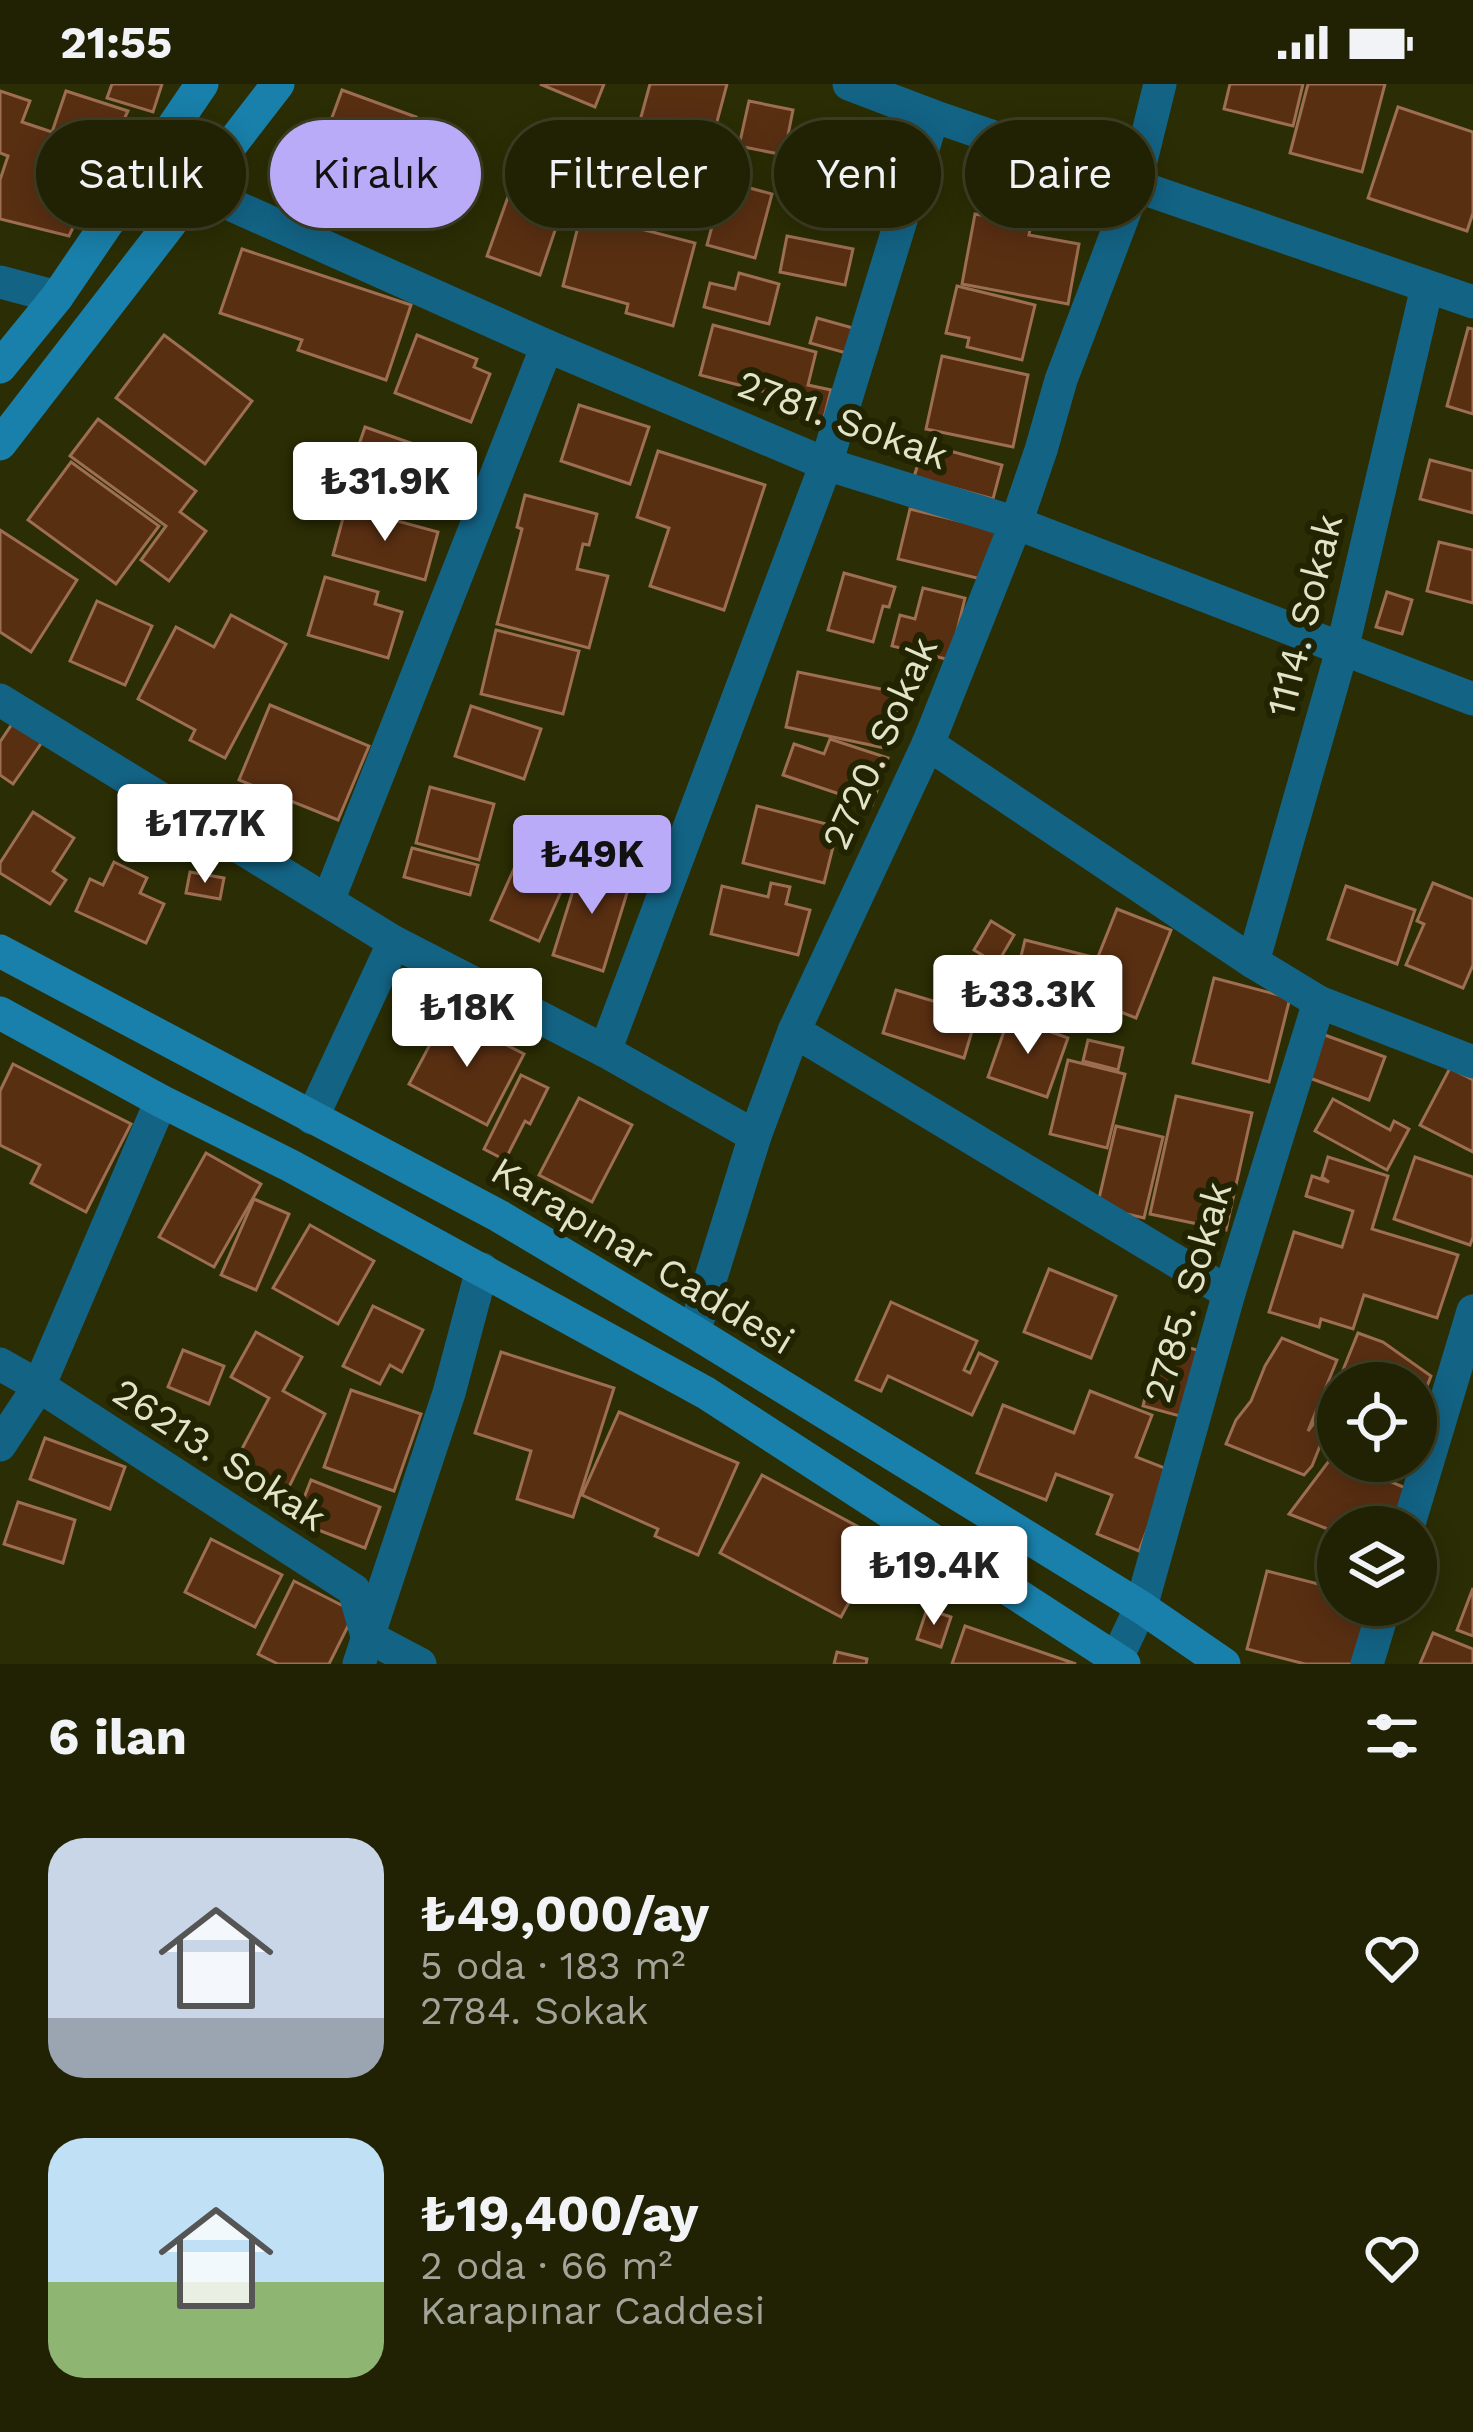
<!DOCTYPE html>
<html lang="tr">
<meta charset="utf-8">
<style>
:root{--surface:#202203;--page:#2d2f12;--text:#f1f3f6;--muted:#a2a49a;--line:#3d3f25;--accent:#b9abf7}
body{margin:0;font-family:"Work Sans",sans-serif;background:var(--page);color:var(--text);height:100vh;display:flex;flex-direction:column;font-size:45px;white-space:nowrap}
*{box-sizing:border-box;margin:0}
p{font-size:39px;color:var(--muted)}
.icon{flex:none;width:66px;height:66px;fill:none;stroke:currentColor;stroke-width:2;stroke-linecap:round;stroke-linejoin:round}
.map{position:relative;height:1580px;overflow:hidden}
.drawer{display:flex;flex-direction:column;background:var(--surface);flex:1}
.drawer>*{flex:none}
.guide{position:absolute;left:36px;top:36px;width:1401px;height:108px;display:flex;gap:24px}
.controls{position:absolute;left:1317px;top:1278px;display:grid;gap:24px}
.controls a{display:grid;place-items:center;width:120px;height:120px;border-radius:50%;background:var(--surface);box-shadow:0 6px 30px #0003,0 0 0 3px var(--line);font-size:60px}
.price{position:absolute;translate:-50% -102px;padding:0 27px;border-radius:12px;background:#fff;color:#222;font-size:39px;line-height:78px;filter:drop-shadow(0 3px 6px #0008)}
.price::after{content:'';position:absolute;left:50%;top:72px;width:36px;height:27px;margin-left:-18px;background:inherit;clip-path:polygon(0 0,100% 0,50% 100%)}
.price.selected{background:var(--accent);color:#111}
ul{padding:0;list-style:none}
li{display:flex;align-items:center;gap:36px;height:300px;padding:0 48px}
li span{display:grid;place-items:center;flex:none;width:336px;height:240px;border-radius:36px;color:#555}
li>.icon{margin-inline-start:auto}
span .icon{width:144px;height:144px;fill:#fffc;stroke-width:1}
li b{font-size:51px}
h2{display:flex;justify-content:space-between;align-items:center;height:144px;padding:0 48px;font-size:51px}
.chip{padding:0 42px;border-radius:54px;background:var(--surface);box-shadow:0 6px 30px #0003,0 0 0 3px var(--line);font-size:42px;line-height:108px}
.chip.selected{background:var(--accent);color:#111}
.status{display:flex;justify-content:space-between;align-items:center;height:84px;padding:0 60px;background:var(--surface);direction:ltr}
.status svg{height:33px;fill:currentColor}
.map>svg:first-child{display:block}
.building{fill:#592f12;stroke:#9d6e51;stroke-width:3}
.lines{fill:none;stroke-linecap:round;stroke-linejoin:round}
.minor{stroke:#136385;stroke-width:33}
.tertiary{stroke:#136385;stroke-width:33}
.secondary{stroke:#1980ab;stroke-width:33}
.labels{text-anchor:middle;stroke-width:12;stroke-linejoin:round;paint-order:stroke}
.street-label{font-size:39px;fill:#e1e4c8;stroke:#222300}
</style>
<div class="status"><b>21:55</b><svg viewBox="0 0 49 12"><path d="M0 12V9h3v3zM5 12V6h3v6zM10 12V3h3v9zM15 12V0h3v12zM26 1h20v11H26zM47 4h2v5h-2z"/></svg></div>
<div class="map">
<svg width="1473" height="1580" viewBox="0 0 1473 1580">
<rect width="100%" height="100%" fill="#2b2d04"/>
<!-- building -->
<g class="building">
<polygon points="112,0 162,0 153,28 107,14"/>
<polygon points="540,0 604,0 595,23"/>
<polygon points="650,0 727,0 710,64 638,44"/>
<polygon points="1230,0 1303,0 1293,42 1224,25"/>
<polygon points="1308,0 1385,0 1362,88 1290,69"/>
<polygon points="342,6 416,33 382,129 307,102"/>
<polygon points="0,7 30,17 22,38 52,48 66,7 128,27 69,152 0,135 0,96 8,72 0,69"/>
<polygon points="749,17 793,26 784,71 739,62"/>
<polygon points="1398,23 1473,48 1473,129 1467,147 1368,114"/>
<polygon points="514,96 566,114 540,191 487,172"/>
<polygon points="724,97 772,110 755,174 707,161"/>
<polygon points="587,107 607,113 602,135 695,159 673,242 626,229 628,220 563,202"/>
<polygon points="975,130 1031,140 1029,151 1079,160 1068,220 962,200"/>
<polygon points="787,152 853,165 845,201 780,188"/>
<polygon points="242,165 411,221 386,296 298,266 302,256 220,229"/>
<polygon points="739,189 779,200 769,240 704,223 710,199 735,205"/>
<polygon points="957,202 1035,221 1022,276 967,263 969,254 946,249"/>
<polygon points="817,234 853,244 846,269 810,259"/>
<polygon points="713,241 816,268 808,301 831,306 823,338 777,327 781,312 700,291"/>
<polygon points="1468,244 1473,245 1473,330 1447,322"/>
<polygon points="164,251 252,317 205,380 116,314"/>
<polygon points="417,251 477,275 474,283 490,290 471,338 395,309"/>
<polygon points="942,272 1028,291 1013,363 926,345"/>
<polygon points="579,321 649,343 630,400 561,377"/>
<polygon points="98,335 196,407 180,428 206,447 169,497 141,476 166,442 70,372"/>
<polygon points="365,343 442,370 439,378 465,387 448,434 346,399"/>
<polygon points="924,360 1002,381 993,415 914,393"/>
<polygon points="658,367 765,401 724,526 650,502 669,444 637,433"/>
<polygon points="1430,376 1473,387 1473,429 1420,415"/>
<polygon points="71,378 159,442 116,500 28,436"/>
<polygon points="525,411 597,430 589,461 583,460 577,485 608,492 589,564 497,540 522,445 517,443"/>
<polygon points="346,423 438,448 425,496 333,471"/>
<polygon points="910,425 997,446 985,496 898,475"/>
<polygon points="0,446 77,496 31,568 0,548"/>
<polygon points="1439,458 1473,466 1473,519 1427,507"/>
<polygon points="844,489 895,503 889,523 883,522 873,558 828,546"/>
<polygon points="325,493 378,508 375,520 402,528 388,574 308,551"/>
<polygon points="923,504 965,514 950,576 892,562 900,531 915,535"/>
<polygon points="1387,508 1412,516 1402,550 1376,543"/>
<polygon points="97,517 152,542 125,601 70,577"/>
<polygon points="231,531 286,560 225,674 190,656 195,646 138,615 176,543 214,563"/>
<polygon points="496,546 579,567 563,630 481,610"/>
<polygon points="798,588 900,609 889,665 786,643"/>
<polygon points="270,621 369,662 338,736 239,696"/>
<polygon points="471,622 541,645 524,695 455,672"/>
<polygon points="18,631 47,651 13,700 0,691 0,658"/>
<polygon points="830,655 888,674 872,721 783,691 794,660 824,670"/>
<polygon points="430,703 494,720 479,776 416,759"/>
<polygon points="757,722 838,743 824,799 743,779"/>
<polygon points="154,727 169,767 145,775 131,735"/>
<polygon points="33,728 74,754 53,787 66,796 50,820 0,789 0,779"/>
<polygon points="527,756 575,776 539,857 491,836"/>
<polygon points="412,764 478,781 470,811 404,793"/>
<polygon points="114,778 147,794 140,809 164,820 146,859 76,827 90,795 103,801"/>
<polygon points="577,779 631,796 603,887 553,871 576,797 572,795"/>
<polygon points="190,788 224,794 220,815 186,809"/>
<polygon points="771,799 790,803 786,820 810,826 798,871 711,850 722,802 768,813"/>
<polygon points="1433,799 1473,815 1473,881 1463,904 1406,881 1424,840 1417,837"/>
<polygon points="1346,802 1415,826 1397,880 1328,855"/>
<polygon points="1117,825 1171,846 1136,934 1082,913"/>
<polygon points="991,837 1014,851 997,880 974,866"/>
<polygon points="1025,856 1089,872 1076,921 1013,905"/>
<polygon points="1214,894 1290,914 1269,998 1193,979"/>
<polygon points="1003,902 1029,910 1023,927 998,918"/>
<polygon points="896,906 977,930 964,974 883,949"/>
<polygon points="450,932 524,970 487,1041 409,1000 434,953 438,954"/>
<polygon points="1009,933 1068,954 1047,1013 988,993"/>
<polygon points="1322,950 1385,973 1369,1016 1307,993"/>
<polygon points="1088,956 1123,964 1118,986 1083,977"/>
<polygon points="1068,976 1125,990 1107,1064 1050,1050"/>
<polygon points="13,980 131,1040 86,1128 31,1099 40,1081 0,1061 0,1007"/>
<polygon points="1450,984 1473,996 1473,1068 1420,1041"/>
<polygon points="521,991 548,1004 530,1040 525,1037 505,1076 484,1065"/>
<polygon points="1176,1012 1252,1029 1226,1146 1150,1130"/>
<polygon points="579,1014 632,1041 592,1118 539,1091"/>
<polygon points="1333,1015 1390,1046 1394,1037 1409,1045 1387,1086 1315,1047"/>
<polygon points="1116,1042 1163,1053 1144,1134 1097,1123"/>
<polygon points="206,1069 261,1100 214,1183 159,1153"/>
<polygon points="1328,1073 1388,1092 1372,1145 1458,1171 1437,1234 1364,1211 1353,1245 1321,1235 1319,1243 1269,1228 1294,1148 1342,1163 1353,1127 1306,1112 1312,1092 1329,1098 1322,1093"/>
<polygon points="1415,1073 1473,1093 1473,1153 1470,1161 1394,1135"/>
<polygon points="254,1115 289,1130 256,1206 221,1191"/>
<polygon points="310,1141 374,1177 338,1240 273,1204"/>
<polygon points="1049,1185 1116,1212 1091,1274 1024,1248"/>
<polygon points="891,1218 977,1257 964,1286 970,1289 979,1269 997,1278 972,1331 888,1292 881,1307 856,1296"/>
<polygon points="373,1222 423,1246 402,1288 390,1281 380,1300 343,1282"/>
<polygon points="256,1248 302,1273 283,1307 325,1330 287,1407 235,1378 269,1314 231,1293"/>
<polygon points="1358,1249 1383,1258 1431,1292 1416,1330 1416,1299 1338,1299 1338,1352 1326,1347 1312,1382 1304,1391 1226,1360 1236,1336 1251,1317 1265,1282 1282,1254 1337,1276 1308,1347 1330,1318"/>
<polygon points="1159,1256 1205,1268 1187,1334 1143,1322"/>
<polygon points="183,1266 224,1282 209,1320 168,1303"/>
<polygon points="501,1268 614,1304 573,1433 517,1415 531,1367 475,1349"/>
<polygon points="351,1306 421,1330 394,1407 324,1383"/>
<polygon points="1090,1307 1152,1331 1136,1373 1170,1386 1139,1467 1097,1450 1112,1411 1056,1390 1046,1416 977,1389 1003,1321 1074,1349"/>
<polygon points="619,1328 738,1379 698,1471 655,1452 658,1445 582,1411"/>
<polygon points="45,1354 125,1383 110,1425 30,1395"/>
<polygon points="1338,1365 1338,1377 1397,1377 1389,1397 1408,1405 1397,1432 1389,1443 1338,1443 1338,1449 1289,1430"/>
<polygon points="762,1391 883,1456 841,1533 720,1469"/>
<polygon points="311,1396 380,1423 365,1464 295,1437"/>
<polygon points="18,1418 75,1436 63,1479 4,1460"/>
<polygon points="211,1455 282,1491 255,1543 185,1508"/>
<polygon points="1267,1487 1338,1505 1338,1521 1369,1521 1354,1580 1305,1580 1247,1565"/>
<polygon points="294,1497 355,1528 329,1580 278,1580 258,1570"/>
<polygon points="1473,1504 1473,1552 1457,1546"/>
<polygon points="927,1525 951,1533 941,1563 917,1555"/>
<polygon points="965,1542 1076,1580 952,1580"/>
<polygon points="1433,1549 1473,1565 1473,1580 1420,1580"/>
<polygon points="837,1568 867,1575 866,1580 834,1580"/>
</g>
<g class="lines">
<!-- minor -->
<g class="minor">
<polyline points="196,105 547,262 826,380 1016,439 1473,615"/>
<polyline points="0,198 57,213"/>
<polyline points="0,616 394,858 605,967 755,1052"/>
<polyline points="928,660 1253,878 1319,918 1473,978"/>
<polyline points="328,817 547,262"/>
<polyline points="1253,878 1342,566 1427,203"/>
<polyline points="794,947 1229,1209"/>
<polyline points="605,967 826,380 933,32"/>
<polyline points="312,1034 394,858"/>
<polyline points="694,1248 755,1052 794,947 928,660 1016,439 1041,366 1061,296 1135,101 1160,0"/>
<polyline points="0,1280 39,1302 354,1506 367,1552 420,1580"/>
<polyline points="0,1361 39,1302 161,1017"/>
<polyline points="1408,1443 1473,1227"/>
<polyline points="359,1580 449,1309 482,1185"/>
<polyline points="1114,1580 1141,1523 1229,1209 1319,918"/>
<polyline points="1367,1580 1385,1521"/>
</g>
<!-- tertiary -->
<polyline class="tertiary" points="849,0 933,32 1473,218"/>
<!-- secondary -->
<g class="secondary">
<polyline points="0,283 57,213 202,0"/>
<polyline points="0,360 278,0"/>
<polyline points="0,867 499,1132 694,1248 1141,1523 1224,1580"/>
<polyline points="0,929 161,1017 291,1082 706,1309 1124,1580"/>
</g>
</g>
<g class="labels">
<!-- street labels -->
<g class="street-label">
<text transform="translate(843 335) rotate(20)" y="14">2781. Sokak</text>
<text transform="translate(1304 531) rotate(-76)" y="14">1114. Sokak</text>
<text transform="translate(879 659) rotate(-66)" y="14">2720. Sokak</text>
<text transform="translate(643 1171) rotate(31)" y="14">Karapınar Caddesi</text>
<text transform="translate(1187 1208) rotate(-74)" y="14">2785. Sokak</text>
<text transform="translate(220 1370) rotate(33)" y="14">26213. Sokak</text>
</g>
</g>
</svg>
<div class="controls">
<a><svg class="icon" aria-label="locate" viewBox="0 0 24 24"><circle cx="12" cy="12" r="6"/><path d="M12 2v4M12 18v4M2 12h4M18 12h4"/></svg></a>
<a><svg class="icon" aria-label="layers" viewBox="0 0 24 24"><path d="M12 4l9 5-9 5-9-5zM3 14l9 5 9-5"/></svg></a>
</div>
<b class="price" style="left:385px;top:460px">₺31.9K</b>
<b class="price" style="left:205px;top:802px">₺17.7K</b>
<b class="price selected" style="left:592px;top:833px">₺49K</b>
<b class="price" style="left:1028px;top:973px">₺33.3K</b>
<b class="price" style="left:467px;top:986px">₺18K</b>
<b class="price" style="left:934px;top:1544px">₺19.4K</b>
<div class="guide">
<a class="chip">Satılık</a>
<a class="chip selected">Kiralık</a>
<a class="chip">Filtreler</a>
<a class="chip">Yeni</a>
<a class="chip">Daire</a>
</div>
</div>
<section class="drawer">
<h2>6 ilan<svg class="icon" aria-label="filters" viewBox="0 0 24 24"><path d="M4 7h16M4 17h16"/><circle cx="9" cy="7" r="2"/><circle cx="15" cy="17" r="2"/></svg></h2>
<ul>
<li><span style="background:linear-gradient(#c9d6e8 75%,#9aa5b1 0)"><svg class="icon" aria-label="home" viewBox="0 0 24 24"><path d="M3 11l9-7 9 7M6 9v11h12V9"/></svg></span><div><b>₺49,000/ay</b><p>5 oda · 183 m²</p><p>2784. Sokak</p></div><svg class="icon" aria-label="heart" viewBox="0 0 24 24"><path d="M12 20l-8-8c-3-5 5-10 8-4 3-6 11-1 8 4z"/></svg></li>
<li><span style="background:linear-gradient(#bfe0f5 60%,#8fb573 0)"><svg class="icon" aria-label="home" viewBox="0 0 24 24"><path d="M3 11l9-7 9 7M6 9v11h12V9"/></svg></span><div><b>₺19,400/ay</b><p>2 oda · 66 m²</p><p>Karapınar Caddesi</p></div><svg class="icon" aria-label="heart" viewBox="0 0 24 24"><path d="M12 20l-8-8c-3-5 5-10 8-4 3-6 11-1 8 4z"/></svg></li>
</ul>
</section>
